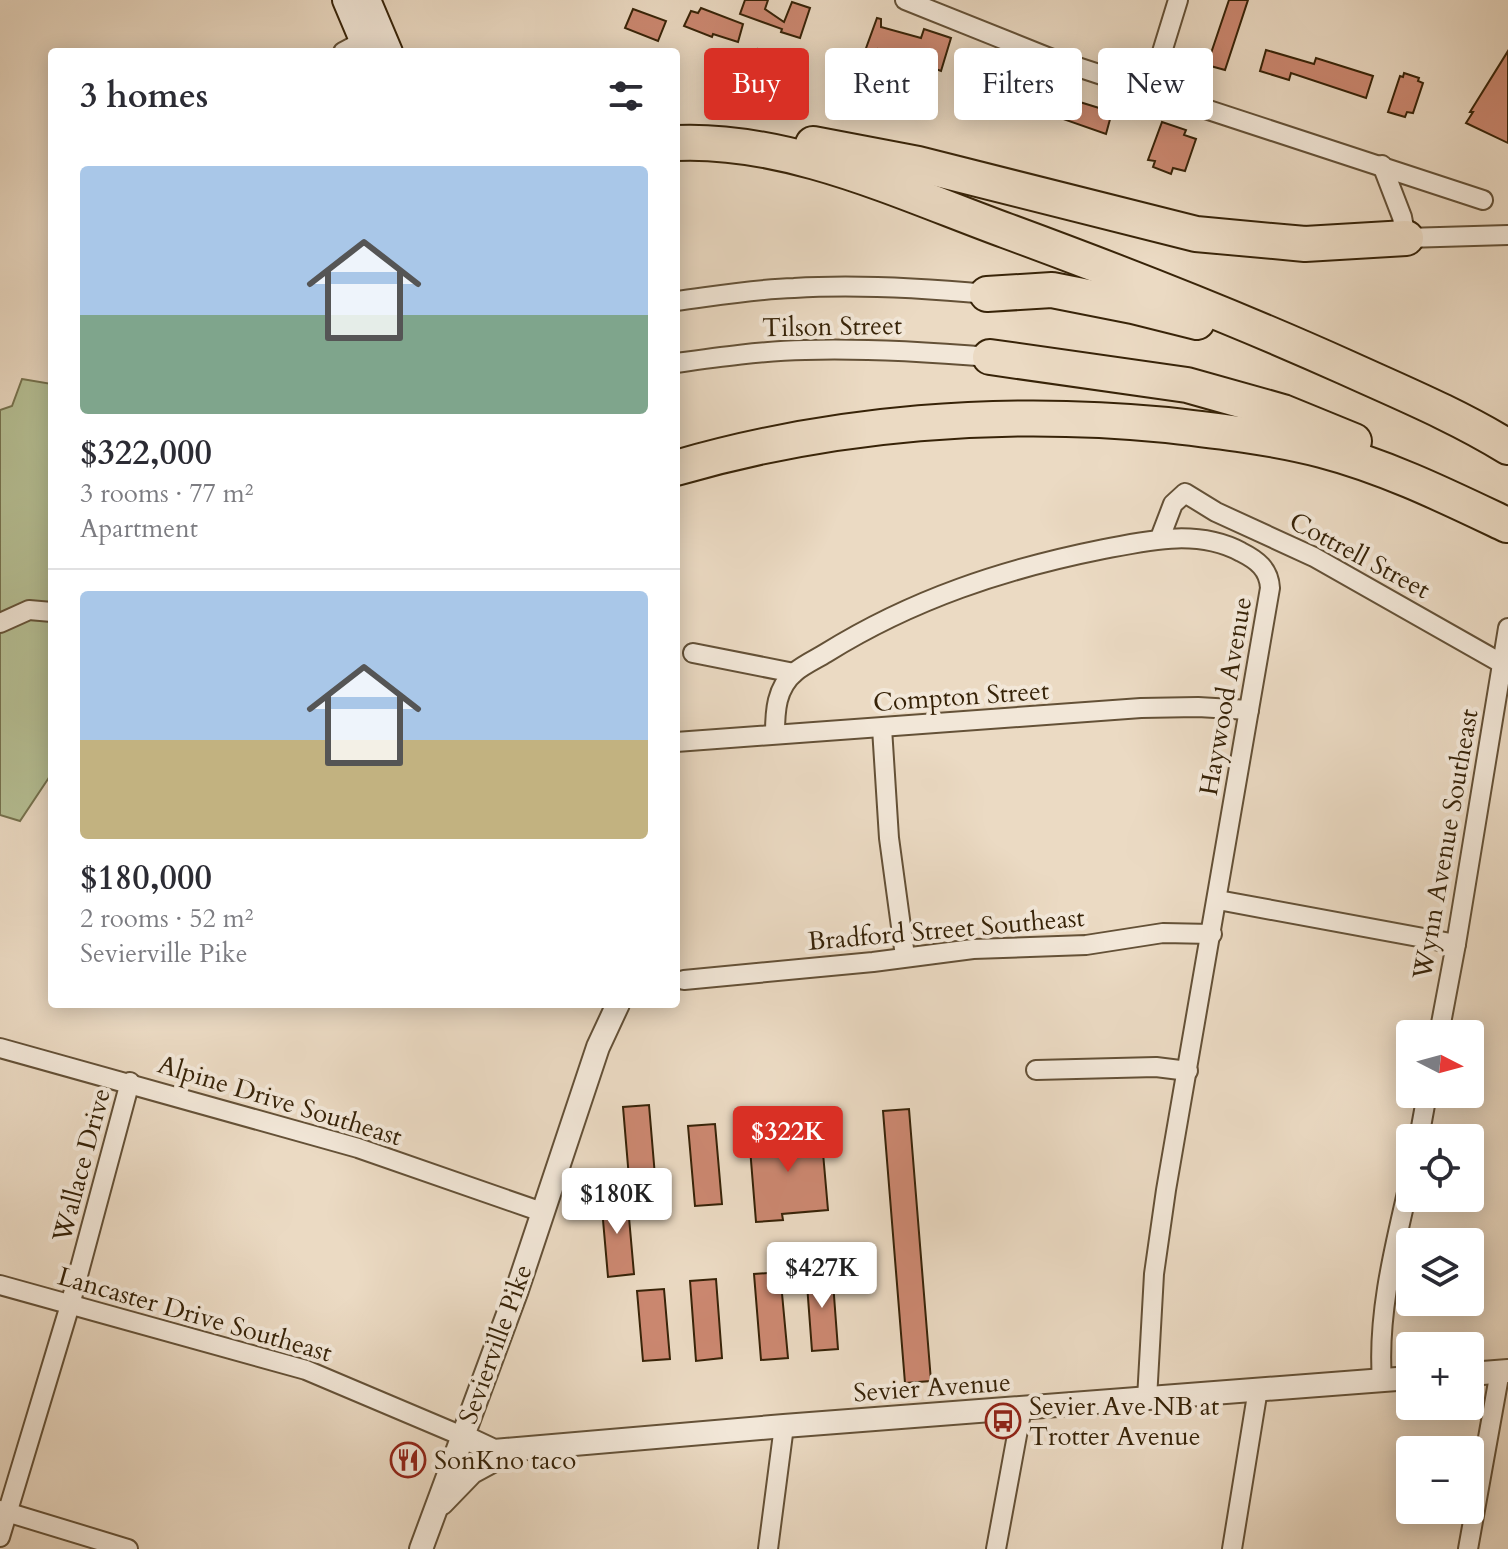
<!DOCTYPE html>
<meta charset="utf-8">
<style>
:root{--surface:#fff;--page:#f7f7f7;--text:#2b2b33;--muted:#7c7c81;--line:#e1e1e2;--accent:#d93025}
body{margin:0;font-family:Cardo,serif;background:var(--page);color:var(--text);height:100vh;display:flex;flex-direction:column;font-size:30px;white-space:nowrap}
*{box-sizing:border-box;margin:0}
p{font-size:26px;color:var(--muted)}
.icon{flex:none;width:44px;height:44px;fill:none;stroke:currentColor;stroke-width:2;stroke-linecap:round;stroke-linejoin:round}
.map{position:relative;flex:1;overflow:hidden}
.details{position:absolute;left:48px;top:48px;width:632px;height:960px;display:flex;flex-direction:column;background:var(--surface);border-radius:8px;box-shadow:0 4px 20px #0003}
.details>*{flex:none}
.hud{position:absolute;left:704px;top:48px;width:684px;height:72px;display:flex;gap:16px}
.needle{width:52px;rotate:96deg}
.fabs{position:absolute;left:1396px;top:1020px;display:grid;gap:16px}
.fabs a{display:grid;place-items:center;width:88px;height:88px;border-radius:8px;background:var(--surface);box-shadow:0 4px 20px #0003;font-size:40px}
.price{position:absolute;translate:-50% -68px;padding:0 18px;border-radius:8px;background:#fff;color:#222;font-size:26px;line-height:52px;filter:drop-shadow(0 2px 4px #0008)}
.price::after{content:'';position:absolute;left:50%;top:48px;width:24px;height:18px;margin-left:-12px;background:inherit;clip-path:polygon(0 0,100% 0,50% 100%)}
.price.selected{background:var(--accent);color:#fff}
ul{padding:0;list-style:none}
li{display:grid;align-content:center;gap:16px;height:424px;padding:0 32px}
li+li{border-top:2px solid var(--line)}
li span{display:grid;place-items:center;height:248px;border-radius:8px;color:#555}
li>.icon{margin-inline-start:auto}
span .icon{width:144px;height:144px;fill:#fffc;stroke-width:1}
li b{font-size:34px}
h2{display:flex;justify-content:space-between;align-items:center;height:96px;padding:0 32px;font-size:34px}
.tag{padding:0 28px;border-radius:8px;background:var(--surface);box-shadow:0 4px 20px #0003;font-size:28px;line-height:72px}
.tag.selected{background:var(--accent);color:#fff}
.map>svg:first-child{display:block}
.green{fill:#b6c095;stroke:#76724e;stroke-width:2}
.building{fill:#cc8871;stroke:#372308;stroke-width:2}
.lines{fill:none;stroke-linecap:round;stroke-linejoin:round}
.minor-casing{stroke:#645137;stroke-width:22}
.tertiary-casing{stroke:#645137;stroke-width:26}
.secondary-casing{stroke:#372308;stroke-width:30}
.motorway-casing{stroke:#372308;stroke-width:38}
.minor{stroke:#f2e7d8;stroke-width:18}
.tertiary{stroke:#f2e7d8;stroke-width:22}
.secondary{stroke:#f2e7d8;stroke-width:26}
.motorway{stroke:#ebdac3;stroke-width:34}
.labels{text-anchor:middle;stroke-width:8;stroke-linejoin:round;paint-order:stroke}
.street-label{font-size:26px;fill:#372308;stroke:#f2e7d8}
.poi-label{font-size:26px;fill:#372308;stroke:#f2e7d8;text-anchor:start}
</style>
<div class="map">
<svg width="1508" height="1549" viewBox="0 0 1508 1549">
<rect width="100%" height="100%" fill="#ebdac3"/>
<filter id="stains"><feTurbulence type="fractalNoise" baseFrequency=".0025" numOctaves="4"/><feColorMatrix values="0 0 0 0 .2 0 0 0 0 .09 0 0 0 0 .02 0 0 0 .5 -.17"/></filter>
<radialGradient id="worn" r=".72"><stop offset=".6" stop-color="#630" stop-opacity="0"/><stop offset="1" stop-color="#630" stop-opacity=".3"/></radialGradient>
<!-- green -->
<polygon class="green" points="22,379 52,384 52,773 20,821 0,815 0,410 12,406"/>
<!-- building -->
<g class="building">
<polygon points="745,0 768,0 765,9 784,22 792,2 810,8 800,38 781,32 782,29 740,14"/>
<polygon points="1229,0 1248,0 1225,70 1207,65"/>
<polygon points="701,8 743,24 738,42 713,34 712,37 684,26 691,11 698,13"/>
<polygon points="633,9 666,21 658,41 625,28"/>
<polygon points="877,18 881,19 881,27 921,38 924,29 951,38 941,71 914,61 915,59 878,49 878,54 865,51"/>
<polygon points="758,49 793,61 788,78 752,65"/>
<polygon points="1266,50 1314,64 1316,58 1373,76 1366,98 1291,73 1289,80 1260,71"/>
<polygon points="1508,51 1508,143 1466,123 1473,112 1470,112"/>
<polygon points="1404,73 1419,78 1418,81 1423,83 1413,113 1407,112 1405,117 1388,112 1400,76 1403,77"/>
<polygon points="1070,99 1112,112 1106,134 1063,119"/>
<polygon points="1162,122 1186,130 1184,135 1196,139 1185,171 1173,168 1171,174 1153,167 1155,161 1148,160"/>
<polygon points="649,1105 655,1176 629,1178 623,1107"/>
<polygon points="909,1109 931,1381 905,1383 883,1111"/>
<polygon points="715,1124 722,1204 695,1206 688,1126"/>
<polygon points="821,1130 828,1210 782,1214 783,1220 756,1222 749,1136"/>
<polygon points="627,1195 634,1274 608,1277 601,1197"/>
<polygon points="832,1269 838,1349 812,1351 806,1271"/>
<polygon points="780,1272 788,1358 761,1360 754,1274"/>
<polygon points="716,1279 722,1358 696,1361 690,1281"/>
<polygon points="664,1289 670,1359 643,1361 637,1291"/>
</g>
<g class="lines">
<!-- minor casing -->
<g class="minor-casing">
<g id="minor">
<polyline points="905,0 1050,58 1483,200"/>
<polyline points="343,52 371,37"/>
<polyline points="1150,91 1178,0"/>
<polyline points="1382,165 1402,217 1406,238 1508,235"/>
<path d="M676,301c39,-5 78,-12 118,-13 64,-4 129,0 193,6"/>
<path d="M676,363c43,-6 86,-12 129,-13 62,-2 123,2 185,7"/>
<polyline points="1160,538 1173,504 1185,493 1216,512 1314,557 1508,667"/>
<polyline points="0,623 29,610 52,612"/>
<polyline points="693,653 794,673"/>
<polyline points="882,728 889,838 905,956"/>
<path d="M775,734c0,-23 1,-46 20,-62 8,-7 21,-13 31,-19 87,-54 178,-84 278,-104 46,-9 94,-20 137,3 16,8 28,17 29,36l-104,602 -12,84 -7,125"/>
<polyline points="676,742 1141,708 1198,707 1249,710"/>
<polyline points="1218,900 1456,944"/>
<polyline points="684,980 873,962 973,949 1086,945 1163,933 1212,934"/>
<polyline points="1439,1034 1456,944 1508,628"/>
<polyline points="0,1048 358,1148 542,1212"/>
<polyline points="1036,1070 1156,1067 1188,1071"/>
<polyline points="1419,1138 1427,1094"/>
<polyline points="0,1285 306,1370 462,1436"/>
<path d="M1382,1380c-5,-66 13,-135 28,-200"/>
<polyline points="0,1510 128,1549"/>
<polyline points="0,1537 70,1305 130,1082"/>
<polyline points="768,1549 784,1426"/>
<polyline points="996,1549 1022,1408"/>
<polyline points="1232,1549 1258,1389"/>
<polyline points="1468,1549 1500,1371"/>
</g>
</g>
<!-- tertiary casing -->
<g class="tertiary-casing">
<g id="tertiary">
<polyline points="1470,1374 1508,1371"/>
<polyline points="462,1436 494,1451 784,1426 1410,1378"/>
<polyline points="442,1503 472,1472 509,1452"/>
<polyline points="421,1549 517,1290 598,1047 618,1004"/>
</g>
</g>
<!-- secondary casing -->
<g class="secondary-casing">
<g id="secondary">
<polyline points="346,0 368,52"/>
<polyline points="367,0 389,52"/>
</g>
</g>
<!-- motorway casing -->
<g class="motorway-casing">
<g id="motorway">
<path d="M676,143c113,-5 227,50 331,88 114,42 227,86 338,136 55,25 111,48 163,80"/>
<polyline points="813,144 918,164 1196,234 1305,244 1406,238"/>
<polyline points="987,294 1052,290 1133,306 1197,322"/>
<polyline points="990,357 1187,385 1283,412 1354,441"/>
<path d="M676,468c158,-46 327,-59 491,-43 52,6 104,12 155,25 65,17 124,46 185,75"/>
</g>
</g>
<!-- minor -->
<use href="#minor" class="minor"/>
<!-- tertiary -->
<use href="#tertiary" class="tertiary"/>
<!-- secondary -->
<use href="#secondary" class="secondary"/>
<!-- motorway -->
<use href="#motorway" class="motorway"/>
</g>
<!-- icons -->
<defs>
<g id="bus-ring" transform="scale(1.8)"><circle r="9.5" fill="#f2e7d8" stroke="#8f2418" stroke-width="1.5"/><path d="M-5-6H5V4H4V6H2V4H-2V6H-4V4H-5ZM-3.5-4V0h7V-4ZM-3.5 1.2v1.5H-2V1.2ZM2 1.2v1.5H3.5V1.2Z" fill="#8f2418"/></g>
<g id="restaurant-ring" transform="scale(1.8)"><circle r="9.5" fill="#f2e7d8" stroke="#8f2418" stroke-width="1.5"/><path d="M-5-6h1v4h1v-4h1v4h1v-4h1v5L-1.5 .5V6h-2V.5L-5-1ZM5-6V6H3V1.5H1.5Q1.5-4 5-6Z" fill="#8f2418"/></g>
</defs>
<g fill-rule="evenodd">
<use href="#bus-ring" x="1003" y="1421"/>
<use href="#restaurant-ring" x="408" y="1460"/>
</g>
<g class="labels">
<!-- street labels -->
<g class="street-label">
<text transform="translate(832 326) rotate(-1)" y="9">Tilson Street</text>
<text transform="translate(1360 555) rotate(28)" y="9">Cottrell Street</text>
<text transform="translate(961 696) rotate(-4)" y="9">Compton Street</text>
<text transform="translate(1225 696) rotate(-80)" y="9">Haywood Avenue</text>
<text transform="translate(1445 844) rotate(-80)" y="9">Wynn Avenue Southeast</text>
<text transform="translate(946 929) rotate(-5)" y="9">Bradford Street Southeast</text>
<text transform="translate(280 1100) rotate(17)" y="9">Alpine Drive Southeast</text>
<text transform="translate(81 1165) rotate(-75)" y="9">Wallace Drive</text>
<text transform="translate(195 1314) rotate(16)" y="9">Lancaster Drive Southeast</text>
<text transform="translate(495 1344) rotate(-70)" y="9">Sevierville Pike</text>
<text transform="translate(932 1387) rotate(-4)" y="9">Sevier Avenue</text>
</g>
<!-- poi labels -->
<g class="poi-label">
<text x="1029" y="1415">Sevier Ave NB at<tspan x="1029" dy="30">Trotter Avenue</tspan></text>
<text x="434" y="1469">SonKno taco</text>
</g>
</g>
<rect width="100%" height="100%" filter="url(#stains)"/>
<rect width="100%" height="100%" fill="url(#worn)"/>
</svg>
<div class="fabs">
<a><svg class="needle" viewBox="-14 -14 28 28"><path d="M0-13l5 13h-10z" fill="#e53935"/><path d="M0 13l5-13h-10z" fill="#7c7c81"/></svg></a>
<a><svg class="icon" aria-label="locate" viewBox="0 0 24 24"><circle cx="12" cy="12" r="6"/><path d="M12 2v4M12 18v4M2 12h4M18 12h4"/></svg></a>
<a><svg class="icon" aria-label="layers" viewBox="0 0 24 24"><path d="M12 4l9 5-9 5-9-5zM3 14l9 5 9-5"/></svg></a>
<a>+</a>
<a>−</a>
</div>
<b class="price selected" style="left:788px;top:1174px">$322K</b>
<b class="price" style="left:617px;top:1236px">$180K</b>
<b class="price" style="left:822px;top:1310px">$427K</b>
<div class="hud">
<a class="tag selected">Buy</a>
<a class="tag">Rent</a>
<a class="tag">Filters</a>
<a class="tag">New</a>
</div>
<section class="details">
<h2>3 homes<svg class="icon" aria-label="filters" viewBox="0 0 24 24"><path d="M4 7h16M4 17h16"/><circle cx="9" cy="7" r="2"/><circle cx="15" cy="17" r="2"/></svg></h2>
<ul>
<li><span style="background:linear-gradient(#a9c7e8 60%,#7fa58c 0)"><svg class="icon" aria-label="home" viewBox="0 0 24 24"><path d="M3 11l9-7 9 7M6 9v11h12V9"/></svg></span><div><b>$322,000</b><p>3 rooms · 77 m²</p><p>Apartment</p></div></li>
<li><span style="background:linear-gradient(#a9c7e8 60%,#c2b280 0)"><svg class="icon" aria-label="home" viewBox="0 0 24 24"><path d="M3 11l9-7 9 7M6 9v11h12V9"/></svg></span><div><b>$180,000</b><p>2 rooms · 52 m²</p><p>Sevierville Pike</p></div></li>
</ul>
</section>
</div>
